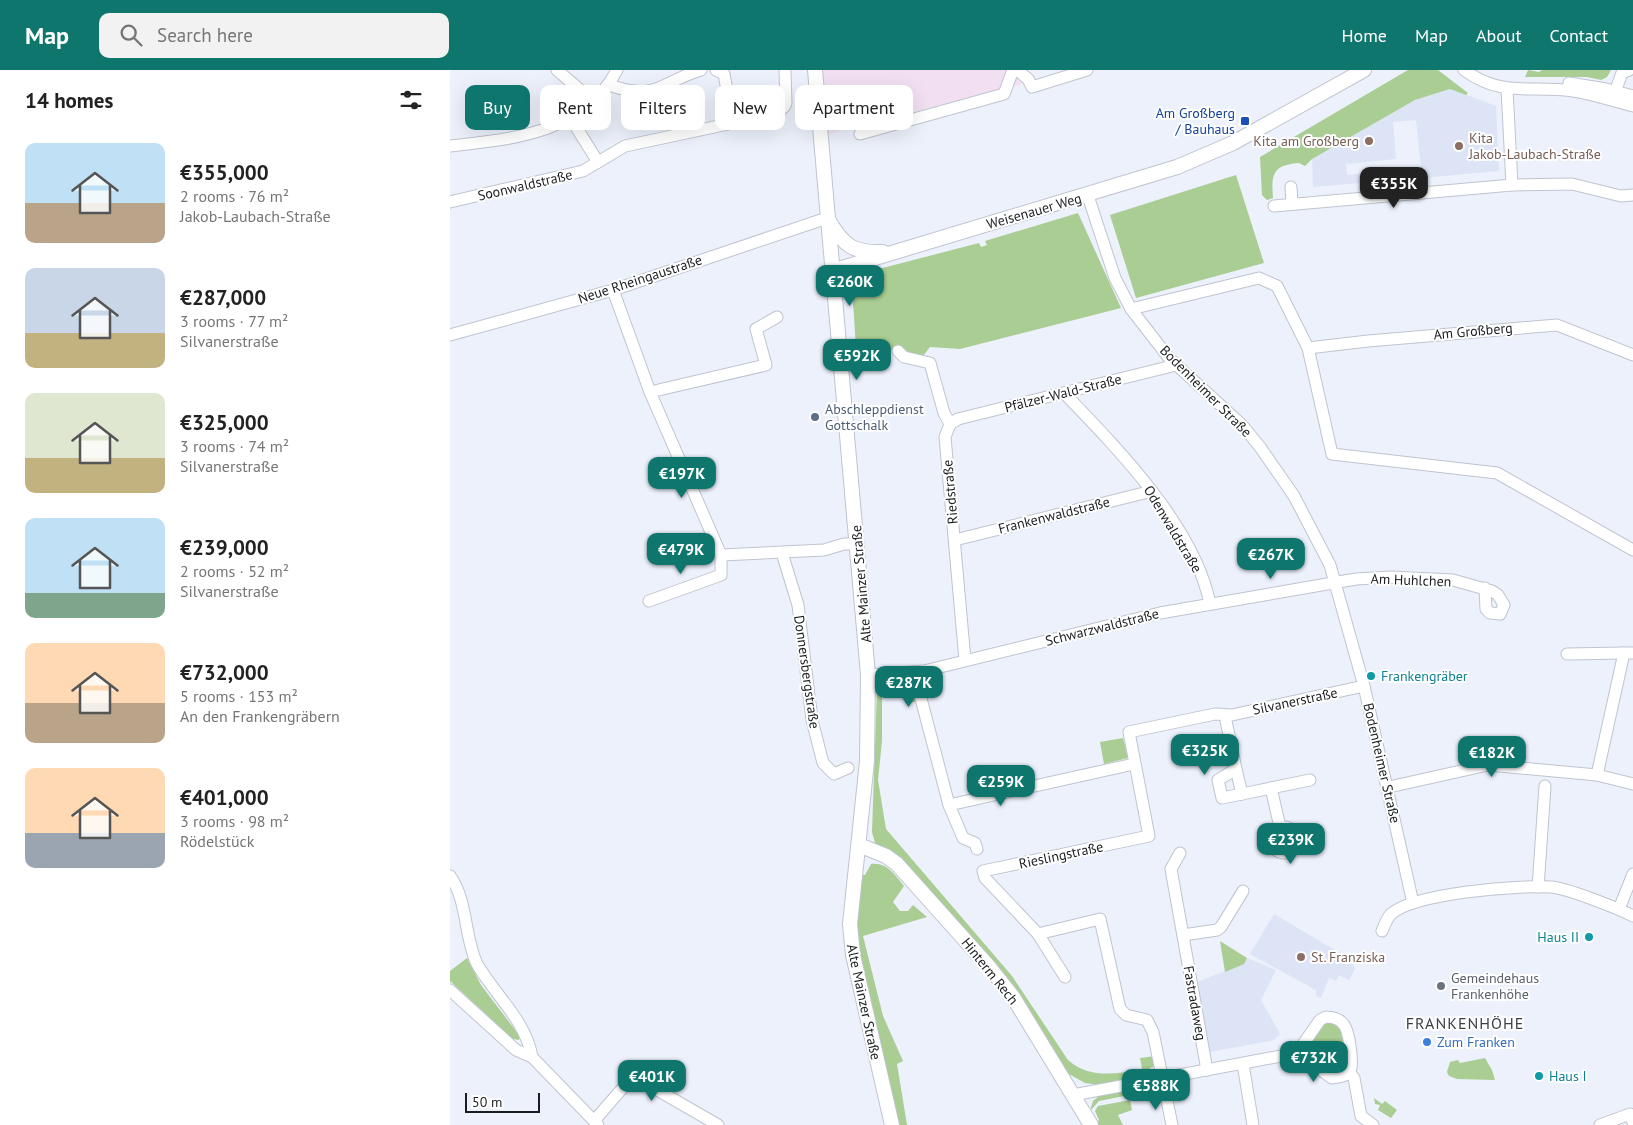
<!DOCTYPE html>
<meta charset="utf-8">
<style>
:root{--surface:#fff;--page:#f2f2f2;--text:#222;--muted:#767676;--accent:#0f766e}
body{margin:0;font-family:"PT Sans",sans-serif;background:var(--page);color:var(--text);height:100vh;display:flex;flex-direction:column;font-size:19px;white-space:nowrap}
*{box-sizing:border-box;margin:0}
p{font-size:16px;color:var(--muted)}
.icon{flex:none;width:28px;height:28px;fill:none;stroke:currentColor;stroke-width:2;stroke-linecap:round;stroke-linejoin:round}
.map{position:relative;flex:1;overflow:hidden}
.panel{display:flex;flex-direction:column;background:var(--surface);width:450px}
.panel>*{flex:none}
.hud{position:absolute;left:15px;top:15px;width:475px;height:45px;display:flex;gap:10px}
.scale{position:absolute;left:15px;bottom:12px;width:75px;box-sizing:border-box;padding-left:5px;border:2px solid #1b1d21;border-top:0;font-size:14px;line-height:18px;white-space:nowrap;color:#1b1d21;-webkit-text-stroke:4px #fff;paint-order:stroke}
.price{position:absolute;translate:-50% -42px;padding:0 11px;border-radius:10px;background:var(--accent);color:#fff;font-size:16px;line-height:32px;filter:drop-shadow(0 1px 2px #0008)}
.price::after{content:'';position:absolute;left:50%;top:30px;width:15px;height:11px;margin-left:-8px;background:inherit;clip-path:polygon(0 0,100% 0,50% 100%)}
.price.current{background:#222;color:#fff}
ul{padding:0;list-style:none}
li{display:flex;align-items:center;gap:15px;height:125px;padding:0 25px}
li span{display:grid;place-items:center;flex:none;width:140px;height:100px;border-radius:10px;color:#555}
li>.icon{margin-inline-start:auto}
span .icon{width:60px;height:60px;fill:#fffc;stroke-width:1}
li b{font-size:21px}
h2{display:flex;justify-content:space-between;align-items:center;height:60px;padding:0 25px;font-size:21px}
.chip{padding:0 18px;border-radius:10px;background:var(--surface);box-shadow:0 5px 20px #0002;font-size:18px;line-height:45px}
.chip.current{background:var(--accent);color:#fff}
header{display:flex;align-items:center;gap:30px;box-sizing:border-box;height:70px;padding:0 25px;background:var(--accent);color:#fff}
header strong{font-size:24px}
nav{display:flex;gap:28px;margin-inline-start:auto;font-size:18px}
.search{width:350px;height:45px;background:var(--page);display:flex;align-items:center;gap:12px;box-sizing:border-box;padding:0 18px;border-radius:10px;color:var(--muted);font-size:19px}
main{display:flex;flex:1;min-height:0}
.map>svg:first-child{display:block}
.commercial{fill:#f2e0f2}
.built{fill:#dce4f6}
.green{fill:#a9cd93}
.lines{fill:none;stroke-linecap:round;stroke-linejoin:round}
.minor-casing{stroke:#bfc4cf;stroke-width:13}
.tertiary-casing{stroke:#bfc4cf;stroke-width:16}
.minor{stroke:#fff;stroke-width:11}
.tertiary{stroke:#fff;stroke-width:14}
.transit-dot{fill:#1a4fb4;stroke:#fff;stroke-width:2}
.education-dot{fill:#8d6e63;stroke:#fff;stroke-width:2}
.service-dot{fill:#5c6f8a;stroke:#fff;stroke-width:2}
.culture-dot{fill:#0f9aa8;stroke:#fff;stroke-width:2}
.worship-dot{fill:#6b7280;stroke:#fff;stroke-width:2}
.shop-dot{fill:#3f7fe0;stroke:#fff;stroke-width:2}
.labels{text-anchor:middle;stroke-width:4;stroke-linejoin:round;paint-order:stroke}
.transit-label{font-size:14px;fill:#164399;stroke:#fff;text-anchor:end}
.education-label{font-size:14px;fill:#785e54;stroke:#fff;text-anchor:start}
.street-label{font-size:14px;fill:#1b1d21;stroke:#fff}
.service-label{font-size:14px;fill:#4e5e75;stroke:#fff;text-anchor:start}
.culture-label{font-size:14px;fill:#0d838f;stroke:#fff;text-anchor:start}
.worship-label{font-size:14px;fill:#5b616d;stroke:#fff;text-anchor:start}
.shop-label{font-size:14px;fill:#366cbe;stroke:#fff;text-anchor:start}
.quarter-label{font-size:16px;letter-spacing:1px;fill:#3c3f48;stroke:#fff}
</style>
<header>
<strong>Map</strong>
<div class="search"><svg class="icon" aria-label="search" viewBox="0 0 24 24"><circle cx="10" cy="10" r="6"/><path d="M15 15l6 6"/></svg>Search here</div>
<nav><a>Home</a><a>Map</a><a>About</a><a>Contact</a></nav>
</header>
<main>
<section class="panel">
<h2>14 homes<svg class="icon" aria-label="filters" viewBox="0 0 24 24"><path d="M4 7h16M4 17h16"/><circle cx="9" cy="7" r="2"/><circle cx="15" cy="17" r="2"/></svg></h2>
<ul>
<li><span style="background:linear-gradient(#bfe0f5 60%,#b9a48a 0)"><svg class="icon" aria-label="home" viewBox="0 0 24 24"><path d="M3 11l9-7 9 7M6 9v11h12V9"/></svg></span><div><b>€355,000</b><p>2 rooms · 76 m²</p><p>Jakob-Laubach-Straße</p></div></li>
<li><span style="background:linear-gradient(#c9d6e8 65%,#c2b280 0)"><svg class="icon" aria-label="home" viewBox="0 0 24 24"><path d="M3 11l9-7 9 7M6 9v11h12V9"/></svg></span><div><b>€287,000</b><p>3 rooms · 77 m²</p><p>Silvanerstraße</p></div></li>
<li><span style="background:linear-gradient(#dfe7d0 65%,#c2b280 0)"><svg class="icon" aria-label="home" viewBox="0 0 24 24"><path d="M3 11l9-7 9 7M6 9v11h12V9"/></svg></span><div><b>€325,000</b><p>3 rooms · 74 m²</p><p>Silvanerstraße</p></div></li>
<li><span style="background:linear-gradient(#bfe0f5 75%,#7fa58c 0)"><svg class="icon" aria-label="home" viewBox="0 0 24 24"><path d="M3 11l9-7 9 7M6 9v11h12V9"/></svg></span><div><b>€239,000</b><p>2 rooms · 52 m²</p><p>Silvanerstraße</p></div></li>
<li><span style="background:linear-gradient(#ffd9b3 60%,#b9a48a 0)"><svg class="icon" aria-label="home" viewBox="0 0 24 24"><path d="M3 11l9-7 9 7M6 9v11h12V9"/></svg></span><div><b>€732,000</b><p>5 rooms · 153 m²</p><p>An den Frankengräbern</p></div></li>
<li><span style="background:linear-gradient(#ffd9b3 65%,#9aa5b1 0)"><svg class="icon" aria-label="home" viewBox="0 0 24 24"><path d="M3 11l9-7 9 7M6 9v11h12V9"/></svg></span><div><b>€401,000</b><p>3 rooms · 98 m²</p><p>Rödelstück</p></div></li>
</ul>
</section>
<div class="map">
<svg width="1183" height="1055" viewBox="0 0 1183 1055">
<rect width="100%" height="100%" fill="#ecf1fc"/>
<!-- commercial -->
<polygon class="commercial" points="372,0 569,0 572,14 378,64"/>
<!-- built -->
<g class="built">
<polygon points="1001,19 1046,36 1049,101 972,108 966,50 943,52 946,89 896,94 897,105 948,101 948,110 863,117 862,89 965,30"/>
<polygon points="824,844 902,890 905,899 899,910 889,905 886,911 879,908 871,928 866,926 866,920 800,884"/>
<polygon points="797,888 826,900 811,930 830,964 824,970 760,982 747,912 793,894"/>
</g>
<!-- green -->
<g class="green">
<path d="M958,0h30l30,23 -2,2 -16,-6 -35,11 -103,59 -7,7 -6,-3c-26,2 -28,11 -26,35l-6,2 -5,-5 -2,-38z"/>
<polygon points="1078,0 1089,2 1092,0 1161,0 1157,7 1151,10 1137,7 1075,7"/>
<polygon points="786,105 814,193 686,228 660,145"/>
<polygon points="628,143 671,238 510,279 480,277 473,286 448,279 414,281 406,278 402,217 408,208 421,201 529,173 531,177 537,175 535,171"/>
<path d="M451,608l9,7 5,17 -10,1 -1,-18 -2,-2 -15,2 -5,3v53l-4,39 8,49 126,147 56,84c21,19 49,14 74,9l-2,-11 16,-2 -1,10 -5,2 1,8 -51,9 -15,-2 -18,-10 -37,-60 -154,-167 -4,-14 5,-143c5,-12 13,-11 24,-11z"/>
<polygon points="673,668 678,688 654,694 650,672"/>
<path d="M421,794c16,-2 24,11 33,22l-11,16 7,9h8l5,-6 14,12 -64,19 20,80 20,45 -6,3 10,61h-8l-44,-187 7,-63h3z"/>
<polygon points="770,871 797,888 794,894 775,902"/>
<polygon points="17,888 31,915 69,965 69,970 63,969 0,911 0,901"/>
<polygon points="881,952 890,958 897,991 888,1003 881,1002 856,982 857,978 875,953"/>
<polygon points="1035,988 1042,1000 1045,1010 1007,1009 999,1006 997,1002 1000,992 1008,990 1010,993"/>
<polygon points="703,1016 704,1020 649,1031 640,1041 643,1031 649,1026"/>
<polygon points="924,1028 932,1034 935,1031 947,1040 941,1048 928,1040 930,1035 925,1034"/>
<polygon points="680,1030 682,1040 668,1045 673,1055 647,1055 646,1053 649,1050 645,1041 648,1036"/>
</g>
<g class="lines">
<!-- minor casing -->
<g class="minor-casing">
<g id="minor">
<polyline points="107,0 144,32"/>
<polyline points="266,0 274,4 283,53"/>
<polyline points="567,0 578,9 582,17 637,0"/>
<path d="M1014,0c39,28 66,15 109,21 20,3 40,10 60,15"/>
<polyline points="1119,13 1156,19 1183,26"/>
<path d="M159,15c49,17 51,-3 92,-15"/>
<polyline points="1057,19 1062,115"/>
<polyline points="1163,27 1172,3 1179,0"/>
<polyline points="121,49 148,92"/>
<polyline points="410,64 554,24 563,0"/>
<path d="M0,76c64,-7 134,-13 167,-76"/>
<polyline points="841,117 842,134"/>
<polyline points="638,126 665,208 681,239 719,288 792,355 810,377 844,426 880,495 914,616 963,833"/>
<polyline points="0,132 133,101 175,76 325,44 334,37 336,33 335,0"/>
<polyline points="824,136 1062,115 1122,114 1171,126 1183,125"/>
<polyline points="163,220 200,322 271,485 374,480 394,474 408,474"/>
<polyline points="681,239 809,208 827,216 858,278 882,384 1047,403 1183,480"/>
<polyline points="0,265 163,220 377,148"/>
<polyline points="858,278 918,271 1107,255 1183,285"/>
<polyline points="448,281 454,287 480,293 494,343 500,354"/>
<polyline points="200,322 316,295 306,259 327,247"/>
<path d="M614,323c53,55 131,134 146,211"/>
<polyline points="500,354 495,367 515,590"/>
<polyline points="500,354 508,349 726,295"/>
<polyline points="505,470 702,421"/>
<polyline points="332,483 348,535 362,650 373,693 384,704 398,698"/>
<polyline points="199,531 271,505 271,485"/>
<polyline points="1117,584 1174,583"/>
<polyline points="464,602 499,735 684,694"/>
<polyline points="418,605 474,601 710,543 906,509 941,507 1003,510 1042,521 1048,525 1054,535 1050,544 1040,543 1036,539 1035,518"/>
<polyline points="775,646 786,699 768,710 772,728 792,724"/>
<polyline points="786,699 792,724 860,710"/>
<polyline points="1147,705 1174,583 1183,583"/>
<polyline points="939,717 1038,695 1147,705 1183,714"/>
<polyline points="821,718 830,757"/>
<polyline points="499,735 513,768 525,773 527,779"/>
<circle cx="834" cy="770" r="13"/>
<polyline points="730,783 721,799 757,1000"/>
<path d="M0,806c18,25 14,61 27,88 18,31 49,57 55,93"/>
<polyline points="1088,817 1095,716"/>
<polyline points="1169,839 1183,804"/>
<path d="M932,861c2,-5 5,-13 9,-17 24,-21 127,-29 160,-27 16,1 66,21 82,29"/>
<polyline points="588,864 615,907"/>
<polyline points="733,865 767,860 771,857 793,821"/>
<polyline points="0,920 66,980 82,987 148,1055"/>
<polyline points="793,994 803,1055"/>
<polyline points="899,1002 904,1008 911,1046 923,1055"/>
<path d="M623,1025l224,-42 23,-33 6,-3c7,0 14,2 18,8 5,6 10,40 6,46 -4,6 -12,6 -18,7l-35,-25"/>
<polyline points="144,1051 183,1006 268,1055"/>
<polyline points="722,1055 703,962 697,950 676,945 670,939 650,849 588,864 535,808 533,801 699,766 679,662 765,644 782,645 914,616"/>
<polyline points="1150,1055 1180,1044 1183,1052"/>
</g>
</g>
<!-- tertiary casing -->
<g class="tertiary-casing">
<g id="tertiary">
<polyline points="365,0 418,605 417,691 400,854 403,885 442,1055"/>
<path d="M379,151c15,25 24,32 54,31"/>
<polyline points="382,201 727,97 783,73 914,0"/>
<polyline points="409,775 436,786 447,794 540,898 563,927 641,1055"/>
</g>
</g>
<!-- minor -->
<use href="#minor" class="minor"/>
<!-- tertiary -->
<use href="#tertiary" class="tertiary"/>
</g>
<!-- markers -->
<rect class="transit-dot" x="790" y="46" width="10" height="10" rx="2.5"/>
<g class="education-dot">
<circle cx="919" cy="71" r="5"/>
<circle cx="1009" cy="76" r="5"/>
<circle cx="851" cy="887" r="5"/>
</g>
<circle class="service-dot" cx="365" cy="347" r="5"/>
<g class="culture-dot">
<circle cx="921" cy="606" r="5"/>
<circle cx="1139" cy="867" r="5"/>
<circle cx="1089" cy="1006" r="5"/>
</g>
<circle class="worship-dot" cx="991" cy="916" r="5"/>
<circle class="shop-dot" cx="977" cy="972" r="5"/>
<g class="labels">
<!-- transit labels -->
<g class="transit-label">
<text x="785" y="48">Am Großberg<tspan x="785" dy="16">/ Bauhaus</tspan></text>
</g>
<!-- education labels -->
<g class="education-label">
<text x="1019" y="73">Kita<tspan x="1019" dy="16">Jakob-Laubach-Straße</tspan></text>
<text x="909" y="76" text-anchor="end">Kita am Großberg</text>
<text x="861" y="892">St. Franziska</text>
</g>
<!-- street labels -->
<g class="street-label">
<text transform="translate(75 115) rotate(-13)" y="5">Soonwaldstraße</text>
<text transform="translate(584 141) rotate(-16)" y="5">Weisenauer Weg</text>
<text transform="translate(190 209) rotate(-18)" y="5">Neue Rheingaustraße</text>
<text transform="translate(1023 261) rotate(-5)" y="5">Am Großberg</text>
<text transform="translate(756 321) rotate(45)" y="5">Bodenheimer Straße</text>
<text transform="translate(613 323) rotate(-14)" y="5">Pfälzer-Wald-Straße</text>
<text transform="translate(500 422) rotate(-95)" y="5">Riedstraße</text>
<text transform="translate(604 445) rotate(-14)" y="5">Frankenwaldstraße</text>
<text transform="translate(723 459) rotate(59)" y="5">Odenwaldstraße</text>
<text transform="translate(961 510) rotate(2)" y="5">Am Huhlchen</text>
<text transform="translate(411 514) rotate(-95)" y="5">Alte Mainzer Straße</text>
<text transform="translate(652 557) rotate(-14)" y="5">Schwarzwaldstraße</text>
<text transform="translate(357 602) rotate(82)" y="5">Donnersbergstraße</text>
<text transform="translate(845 631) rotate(-12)" y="5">Silvanerstraße</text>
<text transform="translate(932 693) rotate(77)" y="5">Bodenheimer Straße</text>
<text transform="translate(611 785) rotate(-12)" y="5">Rieslingstraße</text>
<text transform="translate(540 901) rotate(51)" y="5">Hinterm Rech</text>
<text transform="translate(414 932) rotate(78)" y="5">Alte Mainzer Straße</text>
<text transform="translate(745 933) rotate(80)" y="5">Fastradaweg</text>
</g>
<!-- service labels -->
<g class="service-label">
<text x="375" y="344">Abschleppdienst<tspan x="375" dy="16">Gottschalk</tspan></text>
</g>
<!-- culture labels -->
<g class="culture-label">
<text x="931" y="611">Frankengräber</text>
<text x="1129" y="872" text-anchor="end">Haus II</text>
<text x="1099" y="1011">Haus I</text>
</g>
<!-- worship labels -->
<g class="worship-label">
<text x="1001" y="913">Gemeindehaus<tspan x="1001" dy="16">Frankenhöhe</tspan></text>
</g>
<!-- shop labels -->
<g class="shop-label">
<text x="987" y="977">Zum Franken</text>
</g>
<!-- quarter labels -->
<g class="quarter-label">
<text x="1015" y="959">FRANKENHÖHE</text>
</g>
</g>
</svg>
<div class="scale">50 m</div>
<b class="price current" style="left:944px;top:139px">€355K</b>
<b class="price" style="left:400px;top:237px">€260K</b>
<b class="price" style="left:407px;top:311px">€592K</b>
<b class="price" style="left:232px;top:429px">€197K</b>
<b class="price" style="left:231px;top:505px">€479K</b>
<b class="price" style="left:821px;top:510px">€267K</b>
<b class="price" style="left:459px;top:638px">€287K</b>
<b class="price" style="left:755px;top:706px">€325K</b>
<b class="price" style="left:1042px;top:708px">€182K</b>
<b class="price" style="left:551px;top:737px">€259K</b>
<b class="price" style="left:841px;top:795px">€239K</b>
<b class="price" style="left:864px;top:1013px">€732K</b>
<b class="price" style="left:202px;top:1032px">€401K</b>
<b class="price" style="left:706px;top:1041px">€588K</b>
<div class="hud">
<a class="chip current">Buy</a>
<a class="chip">Rent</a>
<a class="chip">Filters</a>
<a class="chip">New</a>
<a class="chip">Apartment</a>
</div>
</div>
</main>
